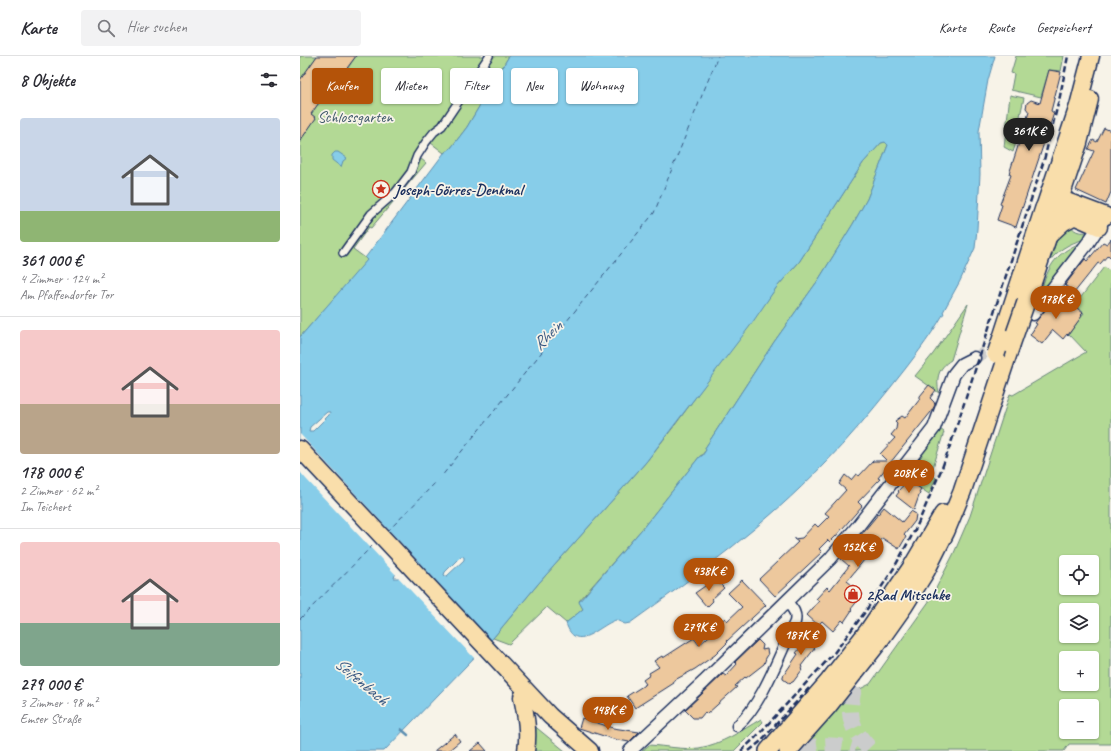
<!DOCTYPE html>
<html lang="de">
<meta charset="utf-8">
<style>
:root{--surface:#fff;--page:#f2f2f3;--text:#2b2b33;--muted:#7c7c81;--line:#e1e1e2;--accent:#b45309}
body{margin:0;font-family:Caveat,sans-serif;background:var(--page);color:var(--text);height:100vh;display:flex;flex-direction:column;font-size:15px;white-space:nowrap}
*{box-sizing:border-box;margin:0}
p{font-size:13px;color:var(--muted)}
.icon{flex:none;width:22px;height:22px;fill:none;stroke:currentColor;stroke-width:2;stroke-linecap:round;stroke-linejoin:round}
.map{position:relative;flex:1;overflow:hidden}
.panel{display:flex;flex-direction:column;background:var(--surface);width:300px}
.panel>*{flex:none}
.hud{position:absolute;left:12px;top:12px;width:380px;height:36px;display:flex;gap:8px}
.tools{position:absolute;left:759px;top:499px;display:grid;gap:8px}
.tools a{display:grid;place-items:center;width:40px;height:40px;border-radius:4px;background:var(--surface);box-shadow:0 1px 3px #0004;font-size:20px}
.price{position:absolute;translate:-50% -34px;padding:0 9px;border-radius:14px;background:var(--accent);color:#fff;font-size:13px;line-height:26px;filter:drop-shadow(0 1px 2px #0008)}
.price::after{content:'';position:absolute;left:50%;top:24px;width:12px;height:9px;margin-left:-6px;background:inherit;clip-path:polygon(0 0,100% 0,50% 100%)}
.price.active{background:#222;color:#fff}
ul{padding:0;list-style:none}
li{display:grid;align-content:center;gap:8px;height:212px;padding:0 20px}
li+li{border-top:1px solid var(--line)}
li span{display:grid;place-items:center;height:124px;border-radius:4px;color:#555}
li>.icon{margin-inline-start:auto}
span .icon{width:72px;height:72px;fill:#fffc;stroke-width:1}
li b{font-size:17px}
h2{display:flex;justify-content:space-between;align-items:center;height:48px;padding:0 20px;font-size:17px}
.tag{padding:0 14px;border-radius:4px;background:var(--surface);box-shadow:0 1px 3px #0004;font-size:14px;line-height:36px}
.tag.active{background:var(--accent);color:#fff}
header{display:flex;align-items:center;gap:24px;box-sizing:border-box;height:56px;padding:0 20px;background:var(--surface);border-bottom:1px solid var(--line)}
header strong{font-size:19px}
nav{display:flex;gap:22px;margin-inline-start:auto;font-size:14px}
.search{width:280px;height:36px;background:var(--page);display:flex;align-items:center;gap:10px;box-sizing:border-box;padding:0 14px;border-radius:4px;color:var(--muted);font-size:15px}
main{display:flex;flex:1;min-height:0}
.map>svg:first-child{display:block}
.green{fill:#b3d995;stroke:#67847a;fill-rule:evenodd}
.water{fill:#87cde9;stroke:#5c8eb1;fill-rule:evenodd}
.pier{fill:#f7f3e8}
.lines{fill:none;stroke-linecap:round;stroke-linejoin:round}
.stream{stroke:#5c8eb1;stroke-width:2.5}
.ferry{stroke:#365681;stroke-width:1;stroke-dasharray:5 4;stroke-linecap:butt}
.building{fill:#edc89d;stroke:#1b2f5e}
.tertiary-tunnel{stroke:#cbcccc;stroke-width:12;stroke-dasharray:12 6;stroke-linecap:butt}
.trunk-tunnel{stroke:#cbcccc;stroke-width:17;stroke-dasharray:17 8;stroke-linecap:butt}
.pedestrian-casing{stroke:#1b2f5e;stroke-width:10}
.minor-casing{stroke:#1b2f5e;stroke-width:13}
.tertiary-casing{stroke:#1b2f5e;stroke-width:15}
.primary-casing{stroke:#1b2f5e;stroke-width:19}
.trunk-casing{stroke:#1b2f5e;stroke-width:20}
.pedestrian{stroke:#f7f3e8;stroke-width:7}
.minor{stroke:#f7f3e8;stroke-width:10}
.tertiary{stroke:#f7f3e8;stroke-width:12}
.primary{stroke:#f9deab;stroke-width:16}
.trunk{stroke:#f9deab;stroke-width:17}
.rail{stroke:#1b2f5e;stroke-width:2.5;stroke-dasharray:6 3;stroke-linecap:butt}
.trunk-bridge-casing{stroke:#1b2f5e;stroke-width:20;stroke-linecap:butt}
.trunk-bridge{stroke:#f9deab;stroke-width:17}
.labels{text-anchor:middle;stroke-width:3.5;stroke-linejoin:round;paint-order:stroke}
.park-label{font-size:16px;fill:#415a6c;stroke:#f7f3e8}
.poi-label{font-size:16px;font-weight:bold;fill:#1b2f5e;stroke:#f7f3e8;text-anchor:start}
.water-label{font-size:17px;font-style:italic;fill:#365681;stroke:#f7f3e8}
</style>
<header>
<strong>Karte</strong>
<div class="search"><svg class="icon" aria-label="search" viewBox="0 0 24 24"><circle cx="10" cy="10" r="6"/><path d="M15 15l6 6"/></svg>Hier suchen</div>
<nav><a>Karte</a><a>Route</a><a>Gespeichert</a></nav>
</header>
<main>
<section class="panel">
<h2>8 Objekte<svg class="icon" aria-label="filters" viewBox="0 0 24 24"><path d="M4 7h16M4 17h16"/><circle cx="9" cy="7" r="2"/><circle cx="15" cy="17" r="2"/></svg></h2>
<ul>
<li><span style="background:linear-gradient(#c9d6e8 75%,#8fb573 0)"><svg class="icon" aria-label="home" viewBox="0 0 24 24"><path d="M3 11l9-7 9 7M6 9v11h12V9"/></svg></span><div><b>361 000 €</b><p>4 Zimmer · 124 m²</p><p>Am Pfaffendorfer Tor</p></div></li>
<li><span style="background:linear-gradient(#f6c9c9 60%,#b9a48a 0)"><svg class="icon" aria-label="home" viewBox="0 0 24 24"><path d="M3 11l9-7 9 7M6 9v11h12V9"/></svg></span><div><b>178 000 €</b><p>2 Zimmer · 62 m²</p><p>Im Teichert</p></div></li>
<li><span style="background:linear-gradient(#f6c9c9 65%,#7fa58c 0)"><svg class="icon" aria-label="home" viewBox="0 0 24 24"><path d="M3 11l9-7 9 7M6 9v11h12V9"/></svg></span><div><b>279 000 €</b><p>3 Zimmer · 98 m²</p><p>Emser Straße</p></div></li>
</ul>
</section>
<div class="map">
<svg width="811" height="695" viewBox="0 0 811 695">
<rect width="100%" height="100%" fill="#f7f3e8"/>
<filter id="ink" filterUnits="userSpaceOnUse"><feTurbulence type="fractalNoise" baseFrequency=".025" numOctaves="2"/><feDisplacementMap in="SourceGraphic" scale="8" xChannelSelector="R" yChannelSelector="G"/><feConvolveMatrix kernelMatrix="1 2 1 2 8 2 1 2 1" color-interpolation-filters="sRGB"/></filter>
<g filter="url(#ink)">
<!-- green -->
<g class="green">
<polygon points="0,0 17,0 0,24"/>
<polygon points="56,0 209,0 167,71 151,92 144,97 131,87 120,102 126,107 71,172 69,171 53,193 68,204 0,281 0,85 16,62 11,58 40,17 43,19"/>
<polygon points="716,0 764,0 761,15 749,14 741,41 711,34 714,18 711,17"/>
<polygon points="710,39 724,42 720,60 724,62 713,96 704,91"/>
<polygon points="585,86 588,89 567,143 553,168 519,223 474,286 405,392 406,394 401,400 400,400 342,473 279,545 283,553 266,567 247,551 209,588 193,582 238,528 346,406 375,369 476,232 499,206 563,107 581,87"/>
<path d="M769,167c5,9 9,10 20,9l-3,7c-18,4 -30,12 -40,27l14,-33z"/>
<path d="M778,188h1l-32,41 -5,2c8,-23 14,-33 36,-43z"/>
<path d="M804,211l7,5v472h-42l-5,7h-264l48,-56 22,-11 60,-84 24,-47 16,-37 40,-122 3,1 73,-43 -17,-18 15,-21 -9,-8zM766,506h26v26h-26zM766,554h26v26h-26zM766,602h26v26h-26zM766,650h26v26h-26z"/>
<path d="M668,248l-17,56c-13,8 -15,18 -12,33l-24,-17 18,-22z"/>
<polygon points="640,373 644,376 631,418 636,422 629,438 602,420 639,376"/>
<path d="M461,663l2,3 -29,29h-92l7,-6c16,1 34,5 50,3 23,-4 42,-17 62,-29z"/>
<polygon points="232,668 265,695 233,695"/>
</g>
<!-- water -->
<g class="water">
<path d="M209,0h486l-7,24 -9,51 1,43 -3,55 -2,19 -15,33 -17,31 1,1c-15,26 -34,50 -53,74 -21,26 -43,53 -67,77 -58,61 -126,110 -194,159l-5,1 -9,-4c-17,5 -40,35 -50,3l17,-14 -4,-7 63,-73 58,-73h2l4,-6 -1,-2 69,-106 45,-63 34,-55 14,-25 21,-54 -3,-3 -4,1 -18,20 -64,99 -23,26 -26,38 -104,136 -108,122 -45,54 -109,113h-84v-414l67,-77 -2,-2 79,-105 7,-5 16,-21zM27,356h3l-1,3 -16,16h-4l1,-4zM161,500l3,1v3l-17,16h-2l-1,-1 1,-3zM112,503l3,3 -17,16h-4l1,-3z"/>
<polygon points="35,96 38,96 47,102 43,105 41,111 32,104 32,99"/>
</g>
<!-- pier -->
<polygon class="pier" points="0,378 192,585 175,603 97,520 113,504 97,520 6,423 22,407 6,423 0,416"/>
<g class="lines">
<!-- stream -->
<polyline class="stream" points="101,673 108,679"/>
<!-- ferry -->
<g class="ferry">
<polyline points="87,476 141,421 354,157 418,0"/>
<polyline points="0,563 76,486"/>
</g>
</g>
<!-- building -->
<g class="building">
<polygon points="17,0 56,0 42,19 40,17 11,58 16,62 0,85 0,24"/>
<polygon points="749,14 761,16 751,55 754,57 716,171 697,164 702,149 700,148 711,119 709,118 729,56 726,52 727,47 731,44 740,47"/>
<polygon points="804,72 811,75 811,136 806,148 776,134 794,95 788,93 793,84 797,86"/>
<polygon points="811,183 811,202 808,199 800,208 798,207 774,237 765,229 785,203 787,205 803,186 807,188"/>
<polygon points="756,240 770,250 772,248 783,257 781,259 782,260 768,279 767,278 763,283 753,274 742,288 730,279 737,268 735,267"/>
<polygon points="629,329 636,334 630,342 634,346 635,349 631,356 578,422 580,423 558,446 562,450 536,480 530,486 528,484 519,493 522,496 475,540 459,523 498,486 494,483 502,482 515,468 518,471 529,460 525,457 546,434 539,428 545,419 551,424 556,418 559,420 573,405 587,405 580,398 595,382 591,379 596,373 597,367 595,365 602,360 605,362 620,343 620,340"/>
<polygon points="608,424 621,433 619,436 620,437 614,454 596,440 599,436 598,435"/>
<polygon points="584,451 602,466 611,455 616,458 615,465 604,479 606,481 599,493 582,482 547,525 563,538 551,553 552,554 544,566 542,564 533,575 522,565 518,569 507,559 519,545 516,543 527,531 530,534 549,510 541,503"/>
<polygon points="415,523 424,532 412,543 413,545 407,551 395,537"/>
<polygon points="442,524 466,549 427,585 428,586 415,599 395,613 373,625 374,627 335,652 327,640 346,628 343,624 350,619 349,617 359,611 354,605 362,600 363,602 394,582 399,589 416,574 414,572 419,567 425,562 427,565 442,551 428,537"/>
<polygon points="510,571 519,580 511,589 515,592 501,610 502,611 501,613 502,614 493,626 492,626 490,628 483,623 483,620 498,598 496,597 506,585 501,581"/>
<polygon points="458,584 463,589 462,594 467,593 468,599 466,602 464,608 446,622 445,621 435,630 437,631 407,658 405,656 400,662 393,662 385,654 423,618 426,620 437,608 435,606"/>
<polygon points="282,662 313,672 339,676 329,686 313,683 279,672"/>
<polygon points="155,678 160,685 148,695 134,695"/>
<polygon points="180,687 187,695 170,695"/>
</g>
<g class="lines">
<!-- tertiary-tunnel -->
<polyline class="tertiary-tunnel" points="674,302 702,288"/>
<!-- trunk-tunnel -->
<g class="trunk-tunnel">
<path d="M554,631c-8,29 -3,43 18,64"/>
<path d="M501,695c19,-7 36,-7 54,0"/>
</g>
<!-- pedestrian casing -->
<g class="pedestrian-casing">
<polyline id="pedestrian" points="43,197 71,158 95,137 111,116 117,100 126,86 134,76 142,70 189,0"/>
</g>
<!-- minor casing -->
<g class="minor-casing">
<path id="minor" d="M437,670c25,-21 43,-73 58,-104 2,-9 -2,-13 -8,-20"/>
</g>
<!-- tertiary casing -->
<g class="tertiary-casing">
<g id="tertiary">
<polyline points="733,258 788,187 803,164"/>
<polyline points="330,695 404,626 530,503 558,470 634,372 654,318 662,308 674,302"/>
</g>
</g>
<!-- primary casing -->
<g class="primary-casing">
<g id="primary">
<polyline points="761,143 806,160"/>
<polyline points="744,152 778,50 791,0"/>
<polyline points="757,153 779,87 790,43"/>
<polyline points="762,155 799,171"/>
<polyline points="0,393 250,660 290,695"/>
<path d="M222,641c4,19 7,35 4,54"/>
</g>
</g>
<!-- trunk casing -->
<g class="trunk-casing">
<g id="trunk">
<polyline points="749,179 763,166 774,160"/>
<polyline points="726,246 757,153"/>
<polyline points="702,281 744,152 754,144 761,143"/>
<polyline points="468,695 529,625 568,575 611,512 643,458"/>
<polyline points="488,695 528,650 577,588 604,550 626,515 646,475 662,436 711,289"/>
</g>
</g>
<!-- pedestrian -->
<use href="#pedestrian" class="pedestrian"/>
<!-- minor -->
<use href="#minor" class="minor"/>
<!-- tertiary -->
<use href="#tertiary" class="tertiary"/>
<!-- primary -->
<use href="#primary" class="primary"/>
<!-- trunk -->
<use href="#trunk" class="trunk"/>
<!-- rail -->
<g class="rail">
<polyline points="441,695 456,681 534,597 565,556 594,512 616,472 642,412 652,384 744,104 760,40 768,0"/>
<polyline points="449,695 460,686 511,630"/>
</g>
<!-- trunk-bridge casing -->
<g class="trunk-bridge-casing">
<g id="trunk-bridge">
<polyline points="711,289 726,246"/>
<polyline points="696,298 702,281"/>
</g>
</g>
<!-- trunk-bridge -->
<use href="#trunk-bridge" class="trunk-bridge"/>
</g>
</g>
<!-- icons -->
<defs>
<g id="sight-ring" transform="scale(0.9)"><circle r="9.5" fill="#f7f3e8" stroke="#c8321e" stroke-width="1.5"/><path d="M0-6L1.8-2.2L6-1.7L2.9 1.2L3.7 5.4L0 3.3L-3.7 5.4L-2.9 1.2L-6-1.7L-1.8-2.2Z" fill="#c8321e"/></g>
<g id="shop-ring" transform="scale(0.9)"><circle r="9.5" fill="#f7f3e8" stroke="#c8321e" stroke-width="1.5"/><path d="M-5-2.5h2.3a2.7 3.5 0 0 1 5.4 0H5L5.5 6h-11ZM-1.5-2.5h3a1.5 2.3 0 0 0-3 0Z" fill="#c8321e"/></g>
</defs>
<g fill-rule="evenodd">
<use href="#sight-ring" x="81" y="133"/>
<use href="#shop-ring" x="553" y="538"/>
</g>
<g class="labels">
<!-- park labels -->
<g class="park-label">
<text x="55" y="66">Schlossgarten</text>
</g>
<!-- poi labels -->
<g class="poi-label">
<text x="94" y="139">Joseph-Görres-Denkmal</text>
<text x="566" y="544">2Rad Mitschke</text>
</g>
<!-- water labels -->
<g class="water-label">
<text transform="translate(247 279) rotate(-45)" y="6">Rhein</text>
<text transform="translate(62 625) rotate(40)" y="6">Seifenbach</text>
</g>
</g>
</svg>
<div class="tools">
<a><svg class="icon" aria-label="locate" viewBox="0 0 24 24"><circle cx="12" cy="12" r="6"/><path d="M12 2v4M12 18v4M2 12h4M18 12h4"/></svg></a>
<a><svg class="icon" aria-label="layers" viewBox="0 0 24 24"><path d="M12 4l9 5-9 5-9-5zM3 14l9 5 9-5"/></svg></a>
<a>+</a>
<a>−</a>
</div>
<b class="price active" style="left:729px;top:96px">361K €</b>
<b class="price" style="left:756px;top:264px">178K €</b>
<b class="price" style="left:609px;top:438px">208K €</b>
<b class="price" style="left:558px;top:512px">152K €</b>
<b class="price" style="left:409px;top:536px">438K €</b>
<b class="price" style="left:399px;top:592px">279K €</b>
<b class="price" style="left:501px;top:600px">187K €</b>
<b class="price" style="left:308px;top:675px">148K €</b>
<div class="hud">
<a class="tag active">Kaufen</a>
<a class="tag">Mieten</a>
<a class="tag">Filter</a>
<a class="tag">Neu</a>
<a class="tag">Wohnung</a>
</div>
</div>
</main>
